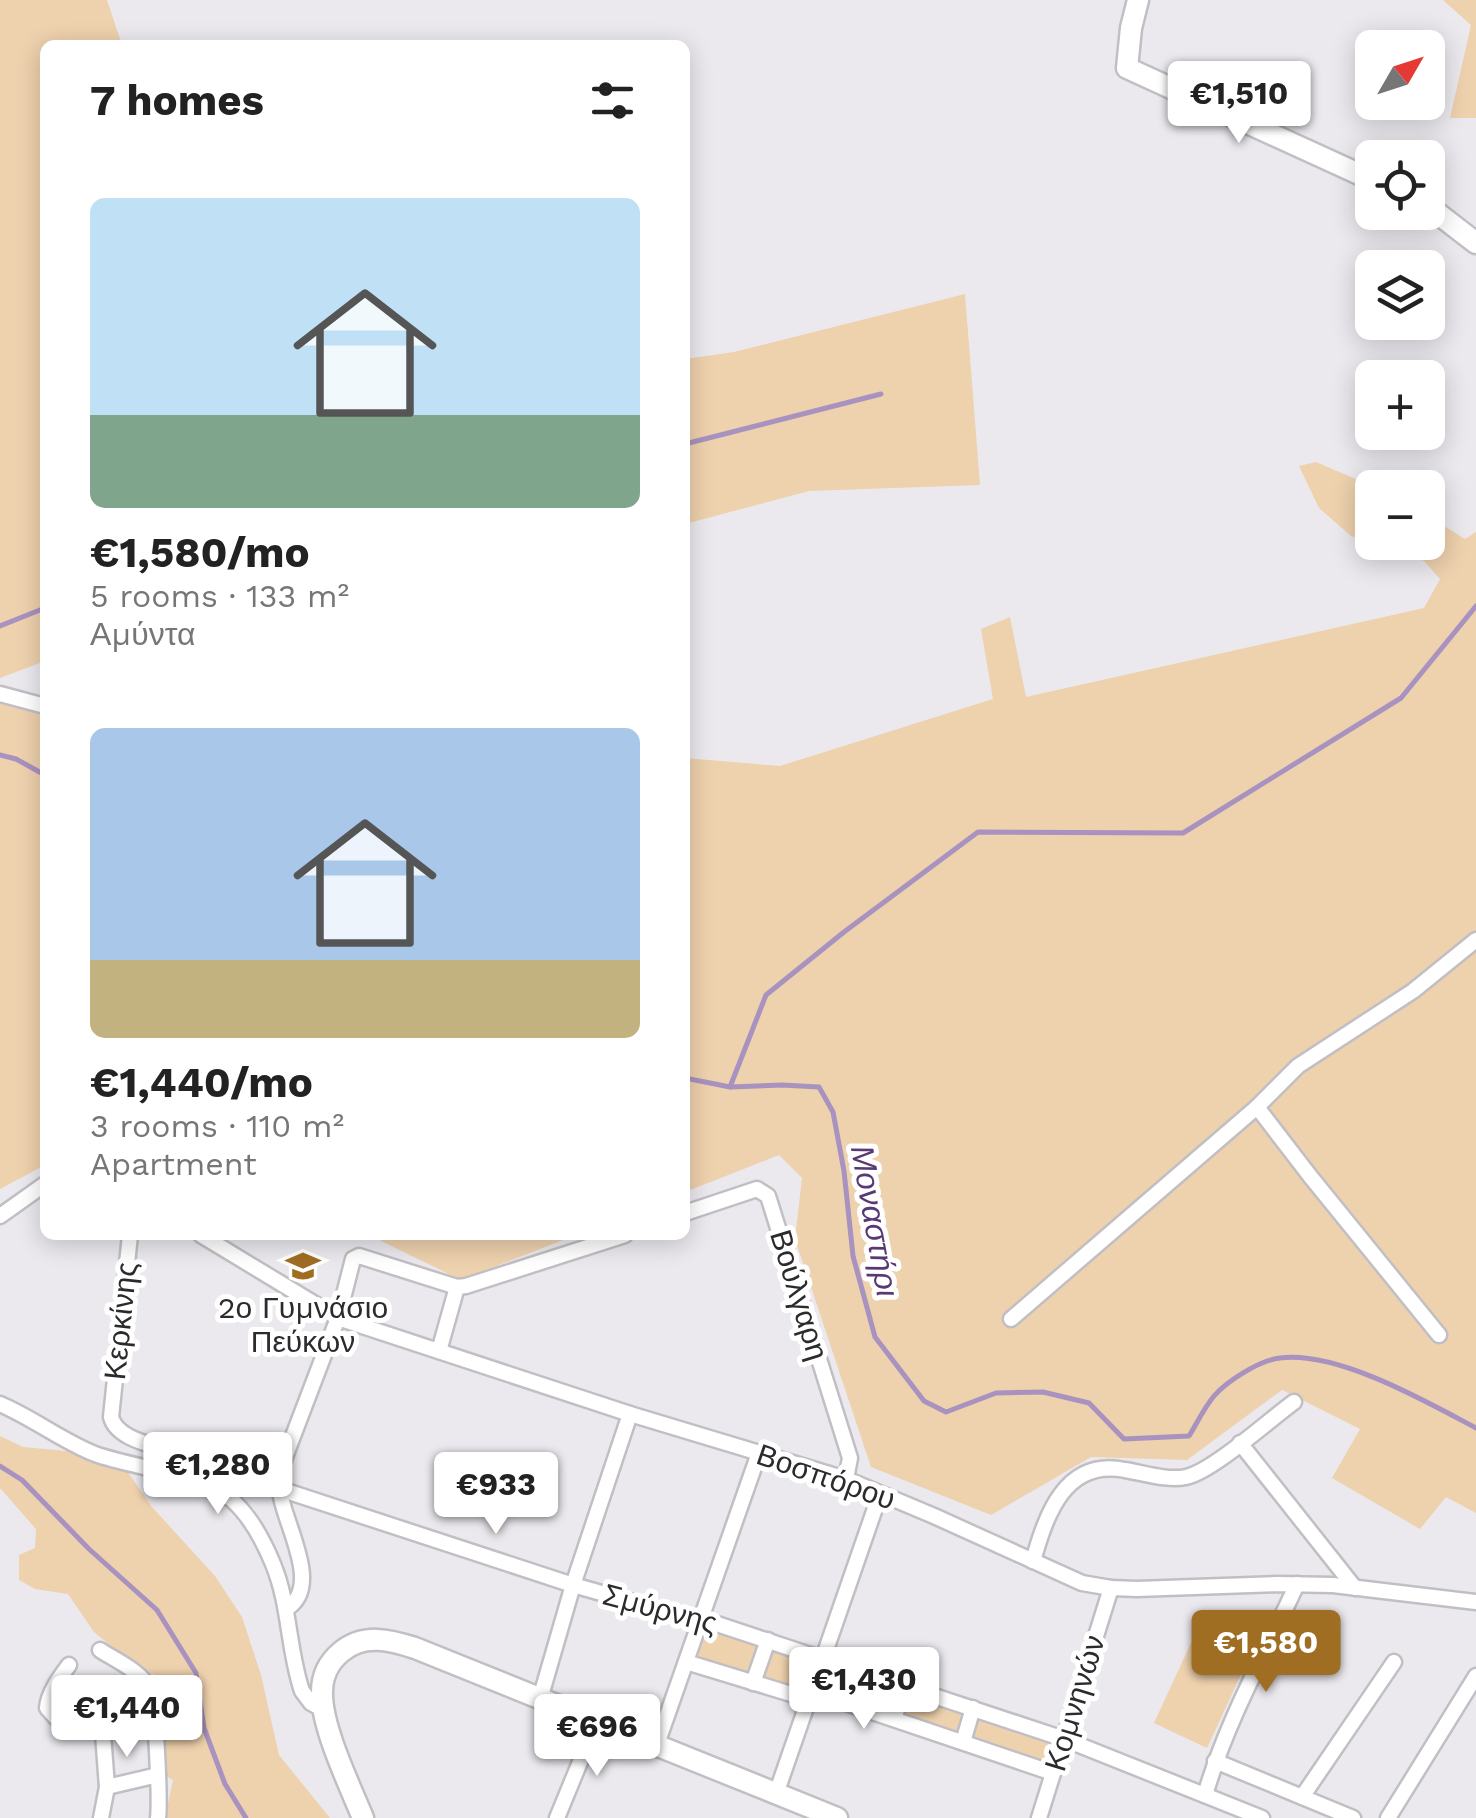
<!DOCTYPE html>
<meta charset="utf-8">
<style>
:root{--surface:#fff;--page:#f6f6f6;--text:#222;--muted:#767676;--accent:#a06e23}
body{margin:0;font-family:"Work Sans",sans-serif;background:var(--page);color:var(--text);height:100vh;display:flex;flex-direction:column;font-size:38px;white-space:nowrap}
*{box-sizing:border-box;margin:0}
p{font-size:32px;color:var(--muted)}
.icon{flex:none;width:55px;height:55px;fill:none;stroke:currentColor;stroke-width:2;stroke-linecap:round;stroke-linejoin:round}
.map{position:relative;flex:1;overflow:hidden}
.drawer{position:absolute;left:40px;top:40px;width:650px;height:1200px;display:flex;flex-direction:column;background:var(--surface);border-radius:15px;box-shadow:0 5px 25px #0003}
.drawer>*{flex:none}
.needle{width:65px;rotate:51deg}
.tools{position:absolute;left:1355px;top:30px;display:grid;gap:20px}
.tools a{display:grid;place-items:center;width:90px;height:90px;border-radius:15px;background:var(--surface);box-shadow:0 5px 25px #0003;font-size:50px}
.price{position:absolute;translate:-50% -85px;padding:0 22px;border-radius:10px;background:#fff;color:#222;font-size:32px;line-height:65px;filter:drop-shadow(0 2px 5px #0008)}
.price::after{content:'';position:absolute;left:50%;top:60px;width:30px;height:22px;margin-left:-15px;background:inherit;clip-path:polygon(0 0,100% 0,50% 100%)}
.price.active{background:var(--accent);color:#fff}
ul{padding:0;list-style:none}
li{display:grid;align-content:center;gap:20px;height:530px;padding:0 50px}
li span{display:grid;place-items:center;height:310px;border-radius:15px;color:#555}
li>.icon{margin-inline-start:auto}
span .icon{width:180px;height:180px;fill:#fffc;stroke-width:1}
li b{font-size:42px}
h2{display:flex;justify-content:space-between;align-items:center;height:120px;padding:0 50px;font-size:42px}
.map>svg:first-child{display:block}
.green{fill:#eed1ad}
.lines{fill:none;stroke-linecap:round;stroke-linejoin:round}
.stream{stroke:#a892bf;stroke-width:5}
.street-casing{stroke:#c1bfc4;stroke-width:19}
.secondary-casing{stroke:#c1bfc4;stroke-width:25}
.street{stroke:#fff;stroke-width:14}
.secondary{stroke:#fff;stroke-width:20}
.labels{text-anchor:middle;stroke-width:10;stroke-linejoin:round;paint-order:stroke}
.street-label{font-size:30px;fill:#2b2a2c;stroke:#fff}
.poi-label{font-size:30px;fill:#2b2a2c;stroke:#fff}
.water-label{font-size:32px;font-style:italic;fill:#583973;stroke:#fff}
</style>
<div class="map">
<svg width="1476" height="1818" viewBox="0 0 1476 1818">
<rect width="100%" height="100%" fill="#ebe9ee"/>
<!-- green -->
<g class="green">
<polygon points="0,0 107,0 122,45 45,45 45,661 0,678"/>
<polygon points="1443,0 1476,0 1476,118 1450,118 1471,25"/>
<polygon points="965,294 980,485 809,491 685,524 685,359 734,352"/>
<polygon points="1316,462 1374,487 1372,488 1372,542 1428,542 1428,516 1465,539 1476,532 1476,1513 1446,1497 1420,1529 1332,1478 1360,1429 1282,1390 1187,1460 1091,1457 991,1515 871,1467 795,1239 802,1178 779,1155 685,1192 685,758 780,766 993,699 981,629 1010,617 1026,697 1424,608 1440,579 1424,561 1351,536 1319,508 1299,466"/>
<polygon points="0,699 45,710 45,1165 0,1189"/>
<polygon points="382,1235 576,1235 461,1280 381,1241"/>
<polygon points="0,1436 23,1447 77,1452 127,1471 152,1507 215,1576 242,1617 261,1675 279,1755 330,1818 165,1818 173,1780 162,1774 162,1754 154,1675 121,1654 94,1632 68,1594 35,1589 19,1580 19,1555 35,1548 36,1529 0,1488"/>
<polygon points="707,1629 759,1644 750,1674 697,1658"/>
<polygon points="1191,1643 1244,1668 1207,1748 1154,1723"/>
<polygon points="771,1647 810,1660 804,1688 801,1690 762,1678"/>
<polygon points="831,1667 896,1689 889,1710 825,1688"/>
<polygon points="909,1694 964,1712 958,1733 903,1714"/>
<polygon points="978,1717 1049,1743 1044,1762 973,1738"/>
</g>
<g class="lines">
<!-- stream -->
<g class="stream">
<polyline points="685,444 881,394"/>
<polyline points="0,626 45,608"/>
<polyline points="0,755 16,759 45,775"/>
<path d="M685,1078l45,9 52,-2 37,2 14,25 11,59 9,85 22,81 49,64 22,11 50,-19 47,-1 46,11 35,36 65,-3c8,-13 15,-28 25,-40 13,-15 46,-36 66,-38 58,-7 145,43 196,70"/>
<polyline points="730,1087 766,995 844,932 978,832 1183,833 1401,698 1476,606"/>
<polyline points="0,1466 22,1480 89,1549 157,1610 196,1673 204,1728 225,1784 246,1818"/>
</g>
<!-- street casing -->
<g class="street-casing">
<g id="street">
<polyline points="0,694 45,706"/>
<polyline points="1257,1107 1310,1176 1439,1335"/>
<polyline points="685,1213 757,1189 768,1196 850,1458 846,1479"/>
<polyline points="0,1216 45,1184"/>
<path d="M130,1235l-19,182c6,23 44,28 64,36l5,5 12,23"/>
<polyline points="201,1235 338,1318 630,1414 846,1479 934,1516 1082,1583 1111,1588 1137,1589 1277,1584 1333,1585 1476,1602"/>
<polyline points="1011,1319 1257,1107 1298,1066 1413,991 1476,940"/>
<polyline points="439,1351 457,1287"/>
<path d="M0,1404c33,14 62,37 95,50 39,14 106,20 137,46 18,16 32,42 41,64 17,41 15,86 29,127l9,12 13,7"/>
<polyline points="1240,1443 1355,1588"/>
<polyline points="280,1489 573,1585 700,1621 711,1622 1064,1739 1262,1818"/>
<path d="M1033,1561c13,-46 32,-103 92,-91 19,3 42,11 61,7 27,-6 83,-57 108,-75"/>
<path d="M286,1609c36,-21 1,-80 -5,-112l-1,-13 2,-19 56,-147 15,-59 6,-3 98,31 9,-1 159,-51"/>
<path d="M100,1650c15,10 41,21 50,39 6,13 10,112 8,129"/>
<polyline points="686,1662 791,1694 834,1699 1053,1773"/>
<path d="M69,1665c-9,12 -21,28 -22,43l9,10c18,4 35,0 47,16l4,53 -6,31"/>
<polyline points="753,1683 768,1640"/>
<polyline points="540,1699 573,1585 630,1414"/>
<polyline points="894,1719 905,1685"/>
<polyline points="98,1727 137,1675"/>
<polyline points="963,1742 973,1708"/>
<polyline points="656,1747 759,1453"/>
<polyline points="1215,1761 1353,1818"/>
<polyline points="107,1787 158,1775"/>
<polyline points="776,1794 880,1494"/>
<path d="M1205,1795c22,-75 60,-141 92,-211"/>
<polyline points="1302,1797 1394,1662"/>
<polyline points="557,1818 596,1723"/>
<polyline points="1039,1818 1111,1588"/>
<polyline points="1388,1818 1476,1676"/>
</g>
</g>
<!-- secondary casing -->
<g class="secondary-casing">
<g id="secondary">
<polyline points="1138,0 1131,28 1127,68 1372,180"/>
<polyline points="1428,206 1476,243"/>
<path d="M363,1818c-13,-32 -42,-91 -41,-126 0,-16 7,-30 19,-40 23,-19 49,-12 74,-4l422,170"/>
</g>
</g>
<!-- street -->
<use href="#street" class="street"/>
<!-- secondary -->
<use href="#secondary" class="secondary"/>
</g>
<!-- icons -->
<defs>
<g id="school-bare" transform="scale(2.7)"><path d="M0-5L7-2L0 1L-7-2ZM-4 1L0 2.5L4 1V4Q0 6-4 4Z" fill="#a06e23" stroke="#fff" stroke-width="2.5" paint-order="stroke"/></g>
</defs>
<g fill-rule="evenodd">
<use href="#school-bare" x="303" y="1266"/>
</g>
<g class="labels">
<!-- street labels -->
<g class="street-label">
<text transform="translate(799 1295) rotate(73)" y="10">Βούλγαρη</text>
<text transform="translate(121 1321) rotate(-84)" y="10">Κερκίνης</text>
<text transform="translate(826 1477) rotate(19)" y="10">Βοσπόρου</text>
<text transform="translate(660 1609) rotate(15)" y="10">Σμύρνης</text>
<text transform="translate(1075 1703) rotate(-73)" y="10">Κομνηνών</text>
</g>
<!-- poi labels -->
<g class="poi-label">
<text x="303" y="1318">2ο Γυμνάσιο<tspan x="303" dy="34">Πεύκων</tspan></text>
</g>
<!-- water labels -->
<g class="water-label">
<text transform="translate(875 1221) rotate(80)" y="11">Μοναστήρι</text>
</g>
</g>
</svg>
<div class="tools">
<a><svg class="needle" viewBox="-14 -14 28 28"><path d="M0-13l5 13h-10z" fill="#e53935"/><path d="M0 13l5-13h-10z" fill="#767676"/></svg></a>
<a><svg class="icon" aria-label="locate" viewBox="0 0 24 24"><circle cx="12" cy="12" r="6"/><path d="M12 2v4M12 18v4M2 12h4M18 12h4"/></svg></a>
<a><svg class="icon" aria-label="layers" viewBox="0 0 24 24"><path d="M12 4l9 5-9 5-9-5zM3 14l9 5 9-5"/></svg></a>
<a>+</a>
<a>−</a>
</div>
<b class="price" style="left:1239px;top:146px">€1,510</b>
<b class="price" style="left:218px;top:1517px">€1,280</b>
<b class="price" style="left:496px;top:1537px">€933</b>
<b class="price active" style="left:1266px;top:1695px">€1,580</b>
<b class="price" style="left:864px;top:1732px">€1,430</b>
<b class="price" style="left:127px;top:1760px">€1,440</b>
<b class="price" style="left:597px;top:1779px">€696</b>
<section class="drawer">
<h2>7 homes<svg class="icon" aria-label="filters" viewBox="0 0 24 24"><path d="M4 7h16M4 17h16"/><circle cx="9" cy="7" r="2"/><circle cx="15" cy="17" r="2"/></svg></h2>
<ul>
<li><span style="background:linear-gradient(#bfe0f5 70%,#7fa58c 0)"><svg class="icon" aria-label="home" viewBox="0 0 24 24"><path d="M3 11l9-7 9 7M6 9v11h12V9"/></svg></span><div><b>€1,580/mo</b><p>5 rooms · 133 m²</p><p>Αμύντα</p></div></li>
<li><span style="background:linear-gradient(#a9c7e8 75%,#c2b280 0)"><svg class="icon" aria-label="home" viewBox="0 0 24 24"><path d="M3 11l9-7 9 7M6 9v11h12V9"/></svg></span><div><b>€1,440/mo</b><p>3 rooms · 110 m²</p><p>Apartment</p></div></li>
</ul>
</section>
</div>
